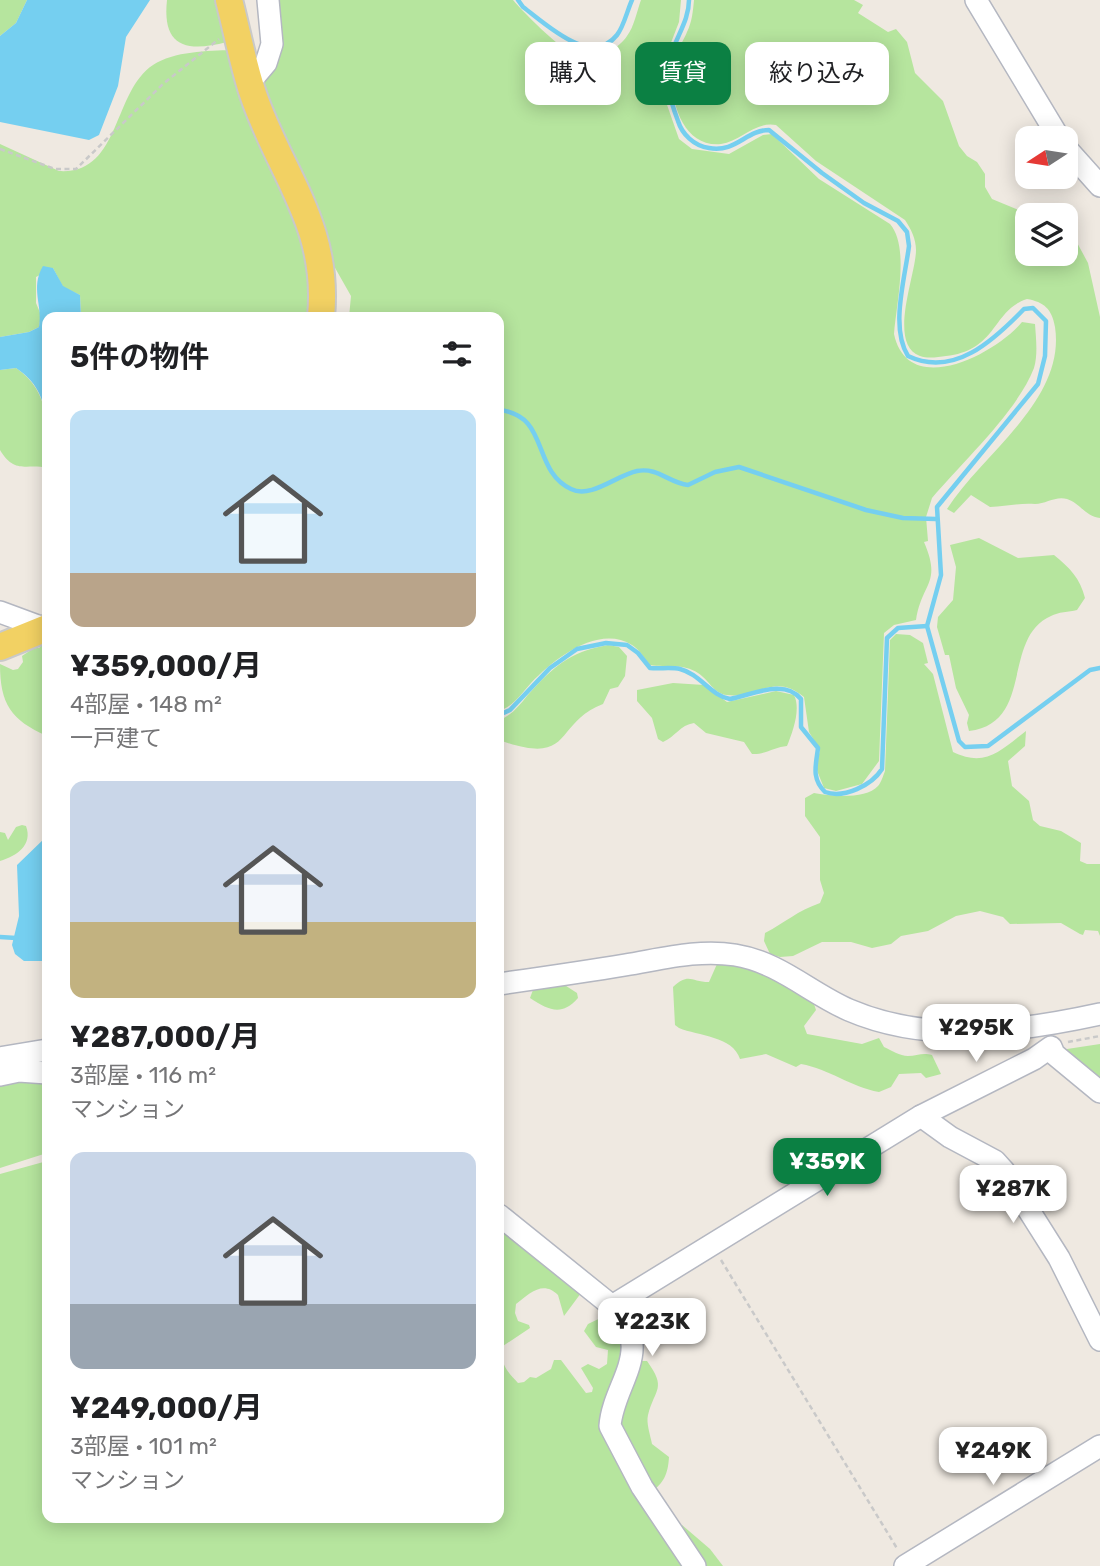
<!DOCTYPE html>
<html lang="ja">
<meta charset="utf-8">
<style>
:root{--surface:#fff;--page:#f6f6f6;--text:#202124;--muted:#757577;--accent:#0b8043}
body{margin:0;font-family:Rubik,"Noto Sans JP",sans-serif;background:var(--page);color:var(--text);height:100vh;display:flex;flex-direction:column;font-size:26px;white-space:nowrap}
*{box-sizing:border-box;margin:0}
p{font-size:23px;color:var(--muted)}
.icon{flex:none;width:38px;height:38px;fill:none;stroke:currentColor;stroke-width:2;stroke-linecap:round;stroke-linejoin:round}
.map{position:relative;flex:1;overflow:hidden}
.drawer{position:absolute;left:42px;top:312px;width:462px;height:1211px;display:flex;flex-direction:column;background:var(--surface);border-radius:14px;box-shadow:0 4px 18px #0003}
.drawer>*{flex:none}
.top-card{position:absolute;left:525px;top:42px;width:469px;height:63px;display:flex;gap:14px}
.needle{width:46px;rotate:258deg}
.fabs{position:absolute;left:1015px;top:126px;display:grid;gap:14px}
.fabs a{display:grid;place-items:center;width:63px;height:63px;border-radius:14px;background:var(--surface);box-shadow:0 4px 18px #0003;font-size:35px}
.price{position:absolute;translate:-50% -60px;padding:0 16px;border-radius:14px;background:#fff;color:#222;font-size:23px;line-height:46px;filter:drop-shadow(0 2px 4px #0008)}
.price::after{content:'';position:absolute;left:50%;top:42px;width:21px;height:16px;margin-left:-10px;background:inherit;clip-path:polygon(0 0,100% 0,50% 100%)}
.price.active{background:var(--accent);color:#fff}
ul{padding:0;list-style:none}
li{display:grid;align-content:center;gap:14px;height:371px;padding:0 28px}
li span{display:grid;place-items:center;height:217px;border-radius:14px;color:#555}
li>.icon{margin-inline-start:auto}
span .icon{width:126px;height:126px;fill:#fffc;stroke-width:1}
li b{font-size:30px}
h2{display:flex;justify-content:space-between;align-items:center;height:84px;padding:0 28px;font-size:30px}
.chip{padding:0 24px;border-radius:14px;background:var(--surface);box-shadow:0 4px 18px #0003;font-size:24px;line-height:63px}
.chip.active{background:var(--accent);color:#fff}
.map>svg:first-child{display:block}
.green{fill:#b6e59e}
.water{fill:#75cff0}
.lines{fill:none;stroke-linecap:round;stroke-linejoin:round}
.stream{stroke:#75cff0;stroke-width:4.5}
.minor-casing{stroke:#b4b7c1;stroke-width:24}
.major-casing{stroke:#c9c9c9;stroke-width:30}
.path{stroke:#c9c9c9;stroke-width:2.5;stroke-dasharray:5 3.5;stroke-linecap:butt}
.minor{stroke:#fff;stroke-width:21}
.major{stroke:#f2d163;stroke-width:26}
</style>
<div class="map">
<svg width="1100" height="1566" viewBox="0 0 1100 1566">
<rect width="100%" height="100%" fill="#efe9e1"/>
<!-- green -->
<g class="green">
<polygon points="0,0 27,0 16,23 0,36"/>
<path d="M167,0h49l11,42c-42,11 -65,4 -60,-42z"/>
<path d="M274,0h239c12,14 54,57 72,59 13,2 35,-12 42,-23 7,-9 10,-25 14,-36h40l-2,22 -19,49 -1,11 20,57 13,10 37,5 34,-19 9,-1 47,45 71,45c20,23 6,81 4,110 14,65 100,21 128,-12l13,2c1,14 3,31 -1,44 -17,44 -71,93 -102,130l-6,19 2,24 -4,1c18,42 -2,40 -8,78l-22,5 -10,8 -5,128 -17,23 -26,7 -12,-3 -8,-20 4,-18 -11,-18 -5,-35c-30,-25 -46,2 -77,-2 -13,-1 -19,-16 -29,-22 -15,-10 -31,-5 -48,-8 -6,-7 -10,-15 -18,-20 -34,-21 -78,14 -101,38 -9,10 -18,24 -32,28v-394h-150l2,-21 -21,-37 -65,-162 -2,-15z"/>
<path d="M694,0h160l9,5 -5,8 30,19 8,-3 11,13 8,31 28,28 16,45 8,10 10,6 8,12v13l7,12 39,16h-4v39h39v-19l8,2 14,26 12,54v201c-14,-1 -20,-15 -33,-19 -12,-3 -21,5 -32,5 -16,-1 -29,2 -45,3l-19,-12 -17,18 -7,-4c35,-55 119,-109 108,-182 -3,-18 -11,-25 -28,-28 -35,11 -29,51 -81,57 -8,1 -18,3 -26,0 -33,-12 -4,-81 -4,-106 0,-11 -5,-21 -11,-30l-89,-59 -40,-36c-21,-4 -35,16 -55,19 -41,4 -54,-51 -47,-82 2,-11 9,-20 13,-30 5,-10 6,-21 7,-32z"/>
<path d="M232,50l24,85 48,110 7,36 1,36h-231l-1,-22 -17,-8 -10,-19 -17,9v26l5,12 -2,12 -10,5 -29,5v-193l59,27c62,4 53,-79 94,-106 21,-14 55,-14 79,-15z"/>
<path d="M16,368c36,24 31,62 31,100 -20,-5 -32,7 -47,-18v-80z"/>
<path d="M979,538l39,20 36,-3c16,13 26,23 31,43l-8,12c-8,2 -19,2 -26,6 -50,22 -16,107 -82,115l-2,-8 2,-8 -13,-27 -7,-33h-4l-8,-28 1,-10 15,-17 3,-33 -6,-22z"/>
<path d="M896,634l14,1 13,8 5,20 -4,1 9,10 20,78c33,16 48,-2 73,-21l-1,15 -17,15 4,25 17,15 4,19 7,6 21,5 20,12 -1,18 7,3h13v72l-2,-5 -13,-1 -2,5 -3,-1 -19,-11 -51,1 -7,-7 -23,-6 -24,5 -28,15 -27,5 -10,8 -19,4 -21,-6h-29l-29,14 -13,1 -10,-3 -6,-13 1,-8c21,-11 32,-22 55,-30l4,-10 -4,-13v-43l-15,-21v-18l9,-5c15,3 52,7 64,-7 3,-3 5,-10 7,-15l5,-131z"/>
<path d="M47,640v96c-36,-16 -47,-32 -47,-72l13,6 5,-1 5,-7 -1,-6 12,-8h5z"/>
<path d="M608,645l11,2 8,9 -2,20 -7,11 -8,2 -7,15c-51,20 -28,63 -104,36v-20c12,-4 20,-14 28,-24 26,-29 42,-44 81,-51z"/>
<path d="M673,683l31,2 23,17 49,-11 18,4c7,14 -1,36 -7,51 -12,1 -23,9 -35,8l-8,-12 -38,-9 -12,-10c-14,2 -19,14 -31,19l-5,-3 -6,-21 -15,-17v-11z"/>
<path d="M22,825l4,1c7,19 -9,30 -26,35v-29l5,1 3,7 8,-13z"/>
<path d="M726,962l24,5 61,28 5,15 -12,16 3,8 55,10 17,-6 5,9c7,3 16,9 24,9 9,0 14,-4 24,-1l9,19 -15,4 -5,-5 -22,1 -8,13 -12,5c-28,-5 -50,-23 -78,-28l-5,3 -30,-13 -26,5c-7,-23 -42,-23 -61,-31l-4,-3 -2,-38c16,-15 18,-5 36,-5l8,-18z"/>
<path d="M563,984l14,9 1,5c-17,19 -29,12 -48,0l3,-8z"/>
<polygon points="1100,1044 1100,1081 1064,1053 1067,1049"/>
<polygon points="47,1076 47,1153 0,1168 0,1079"/>
<path d="M47,1161v356h452v-297l85,69 -20,27 -6,-21c-15,-15 -28,-2 -42,9l-1,9 3,8 11,4 1,3 -27,18c-3,18 3,24 15,37l6,-1 6,-5 6,1 15,-9 3,-9h7l25,33 6,-1 1,-4 -12,-20 7,-4 11,5 8,-5 1,-14 -12,-3 -12,-16 4,-7 25,-12 13,22 -19,84 85,148h-692v-392z"/>
<path d="M640,1361h7c20,28 8,27 1,54 -2,8 2,19 4,29l17,13c-1,17 -5,26 -19,36l-37,-74z"/>
<polygon points="682,1525 710,1549 723,1566 699,1566 678,1528"/>
</g>
<!-- water -->
<g class="water">
<polygon points="27,0 150,0 126,37 118,86 99,135 89,140 0,122 0,36 16,23"/>
<path d="M43,266l10,2 10,18 17,9 1,22h-34v102c-5,-23 -10,-37 -31,-51l-16,2v-33l29,-5 10,-5c4,-22 -9,-39 4,-61z"/>
<polygon points="47,836 47,961 24,961 15,954 12,945 19,916 17,865"/>
</g>
<g class="lines">
<!-- stream -->
<g class="stream">
<path d="M518,0l5,7c23,17 68,61 94,28 7,-9 10,-24 15,-35"/>
<path d="M689,0c0,19 -11,34 -17,52 -9,25 -3,45 6,69 4,13 16,25 31,27 27,5 37,-18 60,-18l53,43 42,30 34,18 9,11 2,14c-4,32 -19,82 -1,110 46,22 86,-16 116,-47l9,-1 13,13 -1,35 -7,28 -101,123 4,68 -14,51 32,115 6,6 23,-1 102,-76 10,-2"/>
<path d="M499,410c51,5 32,60 72,79 20,10 46,-14 66,-18 21,-4 32,12 51,14l27,-13 24,-5 127,43 37,8 33,1"/>
<path d="M499,715l11,-5 40,-42 27,-19 29,-6 21,2 11,8 12,15c10,1 21,-1 30,1 20,5 31,27 50,30 22,-4 54,-21 71,0v28l17,21c-2,17 -7,30 7,44 19,7 47,-7 57,-23l5,-131 11,-10 29,-2"/>
<polyline points="0,937 16,938"/>
</g>
<!-- minor casing -->
<g class="minor-casing">
<g id="minor">
<polyline points="976,0 1059,138"/>
<polyline points="250,82 266,63 272,44 268,0"/>
<polyline points="1066,148 1100,186"/>
<polyline points="0,612 46,629"/>
<path d="M499,984c42,-6 84,-12 126,-19 37,-6 73,-16 110,-10 44,7 75,38 114,55 79,34 169,22 251,4"/>
<polyline points="0,1058 47,1050"/>
<polyline points="0,1075 19,1071 47,1073"/>
<polyline points="921,1116 950,1137 995,1161 1004,1171 1059,1258 1100,1340"/>
<path d="M499,1215l113,91c45,43 1,77 -2,120l32,61 53,79"/>
<polyline points="612,1306 921,1116 1034,1059 1051,1047 1054,1054 1100,1092"/>
<polyline points="905,1566 1100,1446"/>
</g>
</g>
<!-- major casing -->
<g class="major-casing">
<g id="major">
<path d="M229,0c8,31 14,64 24,94 27,80 77,131 68,223"/>
<polyline points="0,647 47,628"/>
</g>
</g>
<!-- path -->
<g class="path">
<polyline points="0,149 55,169 76,169 163,84 219,39"/>
<polyline points="1068,1042 1100,1036"/>
<polyline points="721,1260 898,1550"/>
</g>
<!-- minor -->
<use href="#minor" class="minor"/>
<!-- major -->
<use href="#major" class="major"/>
</g>
</svg>
<div class="fabs">
<a><svg class="needle" viewBox="-14 -14 28 28"><path d="M0-13l5 13h-10z" fill="#e53935"/><path d="M0 13l5-13h-10z" fill="#757577"/></svg></a>
<a><svg class="icon" aria-label="layers" viewBox="0 0 24 24"><path d="M12 4l9 5-9 5-9-5zM3 14l9 5 9-5"/></svg></a>
</div>
<b class="price" style="left:976px;top:1064px">¥295K</b>
<b class="price active" style="left:827px;top:1198px">¥359K</b>
<b class="price" style="left:1013px;top:1225px">¥287K</b>
<b class="price" style="left:652px;top:1358px">¥223K</b>
<b class="price" style="left:993px;top:1487px">¥249K</b>
<div class="top-card">
<a class="chip">購入</a>
<a class="chip active">賃貸</a>
<a class="chip">絞り込み</a>
</div>
<section class="drawer">
<h2>5件の物件<svg class="icon" aria-label="filters" viewBox="0 0 24 24"><path d="M4 7h16M4 17h16"/><circle cx="9" cy="7" r="2"/><circle cx="15" cy="17" r="2"/></svg></h2>
<ul>
<li><span style="background:linear-gradient(#bfe0f5 75%,#b9a48a 0)"><svg class="icon" aria-label="home" viewBox="0 0 24 24"><path d="M3 11l9-7 9 7M6 9v11h12V9"/></svg></span><div><b>¥359,000/月</b><p>4部屋 · 148 m²</p><p>一戸建て</p></div></li>
<li><span style="background:linear-gradient(#c9d6e8 65%,#c2b280 0)"><svg class="icon" aria-label="home" viewBox="0 0 24 24"><path d="M3 11l9-7 9 7M6 9v11h12V9"/></svg></span><div><b>¥287,000/月</b><p>3部屋 · 116 m²</p><p>マンション</p></div></li>
<li><span style="background:linear-gradient(#c9d6e8 70%,#9aa5b1 0)"><svg class="icon" aria-label="home" viewBox="0 0 24 24"><path d="M3 11l9-7 9 7M6 9v11h12V9"/></svg></span><div><b>¥249,000/月</b><p>3部屋 · 101 m²</p><p>マンション</p></div></li>
</ul>
</section>
</div>
